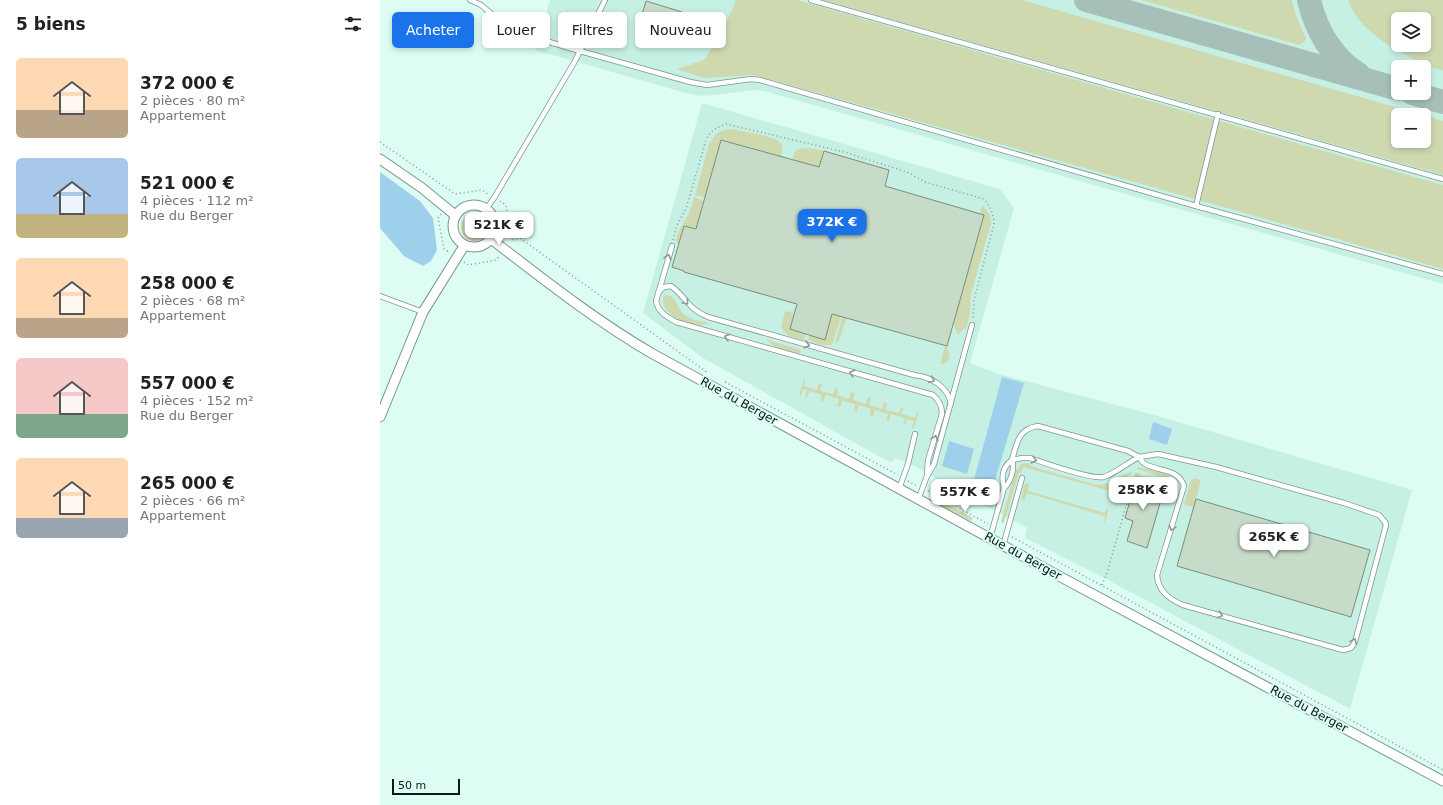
<!DOCTYPE html>
<html lang="fr">
<meta charset="utf-8">
<style>
:root{--surface:#fff;--page:#f2f2f2;--text:#202124;--muted:#757577;--accent:#1a73e8}
body{margin:0;font-family:"DejaVu Sans",sans-serif;background:var(--page);color:var(--text);height:100vh;display:flex;flex-direction:column;font-size:15px;white-space:nowrap}
*{box-sizing:border-box;margin:0}
p{font-size:13px;color:var(--muted)}
.icon{flex:none;width:22px;height:22px;fill:none;stroke:currentColor;stroke-width:2;stroke-linecap:round;stroke-linejoin:round}
.map{position:relative;flex:1;overflow:hidden}
.side{display:flex;flex-direction:column;background:var(--surface);width:380px}
.side>*{flex:none}
.banner{position:absolute;left:12px;top:12px;width:380px;height:36px;display:flex;gap:8px}
.buttons{position:absolute;left:1011px;top:12px;display:grid;gap:8px}
.buttons a{display:grid;place-items:center;width:40px;height:40px;border-radius:6px;background:var(--surface);box-shadow:0 2px 6px #0003;font-size:20px}
.scale{position:absolute;left:12px;bottom:10px;width:68px;box-sizing:border-box;padding-left:4px;border:2px solid #0c1815;border-top:0;font-size:11px;line-height:14px;white-space:nowrap;color:#0c1815;-webkit-text-stroke:3px #ddfdf4;paint-order:stroke}
.price{position:absolute;translate:-50% -34px;padding:0 9px;border-radius:8px;background:#fff;color:#222;font-size:13px;line-height:26px;filter:drop-shadow(0 1px 2px #0008)}
.price::after{content:'';position:absolute;left:50%;top:24px;width:12px;height:9px;margin-left:-6px;background:inherit;clip-path:polygon(0 0,100% 0,50% 100%)}
.price.on{background:var(--accent);color:#fff}
ul{padding:0;list-style:none}
li{display:flex;align-items:center;gap:12px;height:100px;padding:0 16px}
li span{display:grid;place-items:center;flex:none;width:112px;height:80px;border-radius:6px;color:#555}
li>.icon{margin-inline-start:auto}
span .icon{width:48px;height:48px;fill:#fffc;stroke-width:1}
li b{font-size:17px}
h2{display:flex;justify-content:space-between;align-items:center;height:48px;padding:0 16px;font-size:17px}
.tag{padding:0 14px;border-radius:6px;background:var(--surface);box-shadow:0 2px 6px #0003;font-size:14px;line-height:36px}
.tag.on{background:var(--accent);color:#fff}
main{display:flex;flex:1;min-height:0}
.map>svg:first-child{display:block}
.built{fill:#c7f0e4;fill-rule:evenodd}
.green{fill:#cfd9b0;fill-rule:evenodd}
.water{fill:#9ecfeb}
.lines{fill:none;stroke-linecap:round;stroke-linejoin:round}
.taxiway{stroke:#a6c0b9;stroke-width:24}
.building{fill:#c6dcc8;stroke:#798e7b}
.service-casing{stroke:#79978f;stroke-width:6}
.minor-casing{stroke:#79978f;stroke-width:11}
.path{stroke:#819992;stroke-width:1.5;stroke-dasharray:1 3;stroke-linecap:butt}
.service{stroke:#fff;stroke-width:4.5}
.minor{stroke:#fff;stroke-width:9}
.oneway{stroke:#929796}
.labels{text-anchor:middle;stroke-width:4;stroke-linejoin:round;paint-order:stroke}
.street-label{font-size:12px;fill:#0c1815;stroke:#ddfdf4}
</style>
<main>
<section class="side">
<h2>5 biens<svg class="icon" aria-label="filters" viewBox="0 0 24 24"><path d="M4 7h16M4 17h16"/><circle cx="9" cy="7" r="2"/><circle cx="15" cy="17" r="2"/></svg></h2>
<ul>
<li><span style="background:linear-gradient(#ffd9b3 65%,#b9a48a 0)"><svg class="icon" aria-label="home" viewBox="0 0 24 24"><path d="M3 11l9-7 9 7M6 9v11h12V9"/></svg></span><div><b>372 000 €</b><p>2 pièces · 80 m²</p><p>Appartement</p></div></li>
<li><span style="background:linear-gradient(#a9c7e8 70%,#c2b280 0)"><svg class="icon" aria-label="home" viewBox="0 0 24 24"><path d="M3 11l9-7 9 7M6 9v11h12V9"/></svg></span><div><b>521 000 €</b><p>4 pièces · 112 m²</p><p>Rue du Berger</p></div></li>
<li><span style="background:linear-gradient(#ffd9b3 75%,#b9a48a 0)"><svg class="icon" aria-label="home" viewBox="0 0 24 24"><path d="M3 11l9-7 9 7M6 9v11h12V9"/></svg></span><div><b>258 000 €</b><p>2 pièces · 68 m²</p><p>Appartement</p></div></li>
<li><span style="background:linear-gradient(#f6c9c9 70%,#7fa58c 0)"><svg class="icon" aria-label="home" viewBox="0 0 24 24"><path d="M3 11l9-7 9 7M6 9v11h12V9"/></svg></span><div><b>557 000 €</b><p>4 pièces · 152 m²</p><p>Rue du Berger</p></div></li>
<li><span style="background:linear-gradient(#ffd9b3 75%,#9aa5b1 0)"><svg class="icon" aria-label="home" viewBox="0 0 24 24"><path d="M3 11l9-7 9 7M6 9v11h12V9"/></svg></span><div><b>265 000 €</b><p>2 pièces · 66 m²</p><p>Appartement</p></div></li>
</ul>
</section>
<div class="map">
<svg width="1063" height="805" viewBox="0 0 1063 805">
<rect width="100%" height="100%" fill="#ddfdf4"/>
<!-- built -->
<g class="built">
<path d="M170,0h893v284l-679,-193 -10,-1 -40,5 -13,1 -12,-2 -154,-44zM1018,19h26v26h-26zM1018,67h26v26h-26zM1018,115h26v26h-26z"/>
<polygon points="322,103 620,189 634,208 590,363 619,374 774,415 1032,490 970,709 728,580 645,538 647,528 593,499 589,505 562,490 564,483 533,465 515,458 511,463 323,358 263,313"/>
</g>
<!-- green -->
<g class="green">
<polygon points="356,0 417,0 1063,185 1063,269 374,75 324,78 297,69 324,60 342,32"/>
<polygon points="443,0 642,0 1043,115 1018,115 1018,141 1044,141 1044,115 1063,121 1063,175"/>
<polygon points="761,0 912,0 915,13 926,38 924,42 919,45"/>
<path d="M968,0h95v71c-33,-13 -83,-34 -95,-71zM1018,19h26v26h-26z"/>
<path d="M347,129c8,0 43,7 50,11 7,4 6,11 4,17l-60,-17 -16,58 -10,-3 14,-51 8,-11z"/>
<polygon points="427,148 441,150 444,151 439,167 412,160 415,151 419,149"/>
<path d="M314,197l10,4 -8,28 -17,16 -3,-2c0,-12 8,-19 13,-30 2,-5 3,-10 5,-16z"/>
<polygon points="602,205 610,215 611,223 591,295 590,313 588,322 587,326 578,335 573,322 604,215 600,213"/>
<circle cx="95" cy="227" r="14"/>
<path d="M286,295c11,1 11,14 19,20 6,5 16,6 24,8 -4,1 -9,3 -13,2 -13,-1 -35,-12 -33,-28z"/>
<path d="M405,311l9,2 -4,16 16,5 -2,6c-10,-3 -18,-3 -23,-13z"/>
<polygon points="452,314 461,316 452,345 441,345 428,340 429,335 445,340"/>
<polygon points="462,317 467,318 459,340 455,344"/>
<polygon points="385,339 421,350 420,354 395,347"/>
<polygon points="565,346 567,346 570,358 566,363 560,364"/>
<polygon points="424,379 426,380 424,386 437,390 439,383 442,384 440,391 453,394 455,388 458,389 457,395 469,399 471,392 475,393 473,400 486,404 488,397 491,398 489,405 502,409 504,402 507,403 506,410 519,413 521,407 523,408 522,414 535,418 537,411 539,412 534,428 532,428 534,421 527,419 525,425 523,424 525,418 511,414 509,421 506,420 508,414 495,410 493,417 490,416 491,409 479,405 477,412 474,411 475,404 462,401 460,407 457,406 459,399 446,395 443,402 441,401 442,395 429,391 427,397 425,397 427,390 423,389 421,396 419,396"/>
<polygon points="642,464 647,463 650,464 650,466 717,485 729,483 750,472 752,471 752,473 742,479 738,493 643,467 641,473 639,473 624,523 622,523 621,521 636,470"/>
<path d="M759,467c20,6 43,5 35,31l-4,-1c3,-7 3,-12 -3,-18l-30,-10v-1z"/>
<polygon points="755,472 760,473 759,475 771,478 770,481 757,477 752,494 742,492 745,482 754,476"/>
<polygon points="815,478 820,480 820,484 814,508 804,504 811,480"/>
<polygon points="645,483 649,484 648,491 725,513 728,507 729,507 725,522 724,522 725,516 647,493 645,500 641,499"/>
<polygon points="559,499 593,518 591,521 557,504"/>
</g>
<!-- water -->
<g class="water">
<polygon points="0,172 40,201 53,218 57,250 51,261 43,266 24,256 0,228"/>
<polygon points="622,377 644,383 610,497 591,491"/>
<polygon points="773,422 792,429 787,445 769,439"/>
<polygon points="569,441 594,449 587,474 562,466"/>
</g>
<g class="lines">
<!-- taxiway -->
<g class="taxiway">
<polyline points="706,0 1018,89"/>
<path d="M929,0c7,30 23,58 49,74"/>
<polyline points="1032,93 1063,102"/>
</g>
</g>
<!-- building -->
<g class="building">
<polygon points="266,1 302,12 294,38 258,28"/>
<polygon points="341,140 439,167 444,151 509,170 505,186 604,215 567,346 452,314 445,340 410,329 417,304 304,272 304,271 292,267 304,226 316,229"/>
<polygon points="757,477 781,484 778,492 783,493 767,548 747,541 753,521 745,518"/>
<polygon points="816,499 990,550 971,617 797,566"/>
</g>
<g class="lines">
<!-- service casing -->
<g class="service-casing">
<g id="service">
<polyline points="90,0 101,5 125,25 142,34 200,51 310,82 327,85 371,79 380,80 816,206 1063,274"/>
<polyline points="431,0 1063,179"/>
<polyline points="816,206 838,114"/>
<polyline points="106,209 114,198 195,61 225,0"/>
<path d="M292,246l-16,55c2,11 11,16 20,21l257,73c6,5 9,11 9,19l-14,46 -1,16"/>
<path d="M278,293l6,-6 7,-1c16,12 17,23 37,31l206,58c17,2 33,11 37,28"/>
<polyline points="0,296 43,312"/>
<polyline points="519,489 528,464 535,434"/>
<polyline points="538,500 547,476 554,464 592,325"/>
<path d="M610,538l14,-50c7,-6 11,-20 8,-28l10,-2h8c15,5 61,22 74,19 12,-4 23,-14 35,-20 2,2 3,6 6,7 14,8 33,4 39,22l-27,89c1,16 12,24 26,30l160,45 8,-2 4,-6 31,-117 -1,-3 -6,-7 -35,-12 -128,-36 -58,-13 -19,3 -11,-6 -90,-25c-20,3 -21,17 -26,34 -10,7 -11,17 -8,28"/>
<polyline points="623,546 642,478"/>
</g>
</g>
<!-- minor casing -->
<g class="minor-casing">
<g id="minor">
<polyline points="0,159 42,188 75,215"/>
<circle cx="94" cy="226" r="21"/>
<path d="M111,239c52,40 105,82 162,115l404,221 386,206"/>
<polyline points="0,417 43,312 84,246"/>
</g>
</g>
<!-- path -->
<g class="path">
<polyline points="0,142 75,194 102,190 108,194"/>
<polyline points="120,201 126,205 131,240 140,238 144,241 328,373"/>
<polyline points="61,214 58,218 64,249 69,252"/>
<path d="M293,240l4,-15 9,-16 20,-69c4,-9 10,-12 20,-16l118,28 63,20 18,10 59,17c7,8 9,14 10,25l-20,76 -1,19"/>
<polyline points="84,262 88,265 116,260 119,256"/>
<polyline points="345,382 518,475"/>
<polyline points="528,481 537,486"/>
<polyline points="548,491 608,524"/>
<polyline points="632,537 1063,770"/>
<polyline points="722,585 727,573 749,496 740,493"/>
</g>
<!-- service -->
<use href="#service" class="service"/>
<!-- minor -->
<use href="#minor" class="minor"/>
</g>
<!-- one-way arrows -->
<defs><path id="oneway-chevron" d="M-2-3.5L2.5 0L-2 3.5" fill="none" stroke-width="1.6" stroke-linecap="round" stroke-linejoin="round"/></defs>
<g class="oneway">
<use href="#oneway-chevron" transform="translate(288 257) rotate(-73)"/>
<use href="#oneway-chevron" transform="translate(306 302) rotate(50)"/>
<use href="#oneway-chevron" transform="translate(347 337) rotate(-164)"/>
<use href="#oneway-chevron" transform="translate(427 345) rotate(16)"/>
<use href="#oneway-chevron" transform="translate(472 373) rotate(-164)"/>
<use href="#oneway-chevron" transform="translate(552 380) rotate(25)"/>
<use href="#oneway-chevron" transform="translate(555 438) rotate(-74)"/>
<use href="#oneway-chevron" transform="translate(654 460) rotate(14)"/>
<use href="#oneway-chevron" transform="translate(792 528) rotate(107)"/>
<use href="#oneway-chevron" transform="translate(840 615) rotate(16)"/>
<use href="#oneway-chevron" transform="translate(974 641) rotate(-66)"/>
</g>
<g class="labels">
<!-- street labels -->
<g class="street-label">
<text transform="translate(359 401) rotate(29)" y="4">Rue du Berger</text>
<text transform="translate(643 556) rotate(29)" y="4">Rue du Berger</text>
<text transform="translate(929 709) rotate(28)" y="4">Rue du Berger</text>
</g>
</g>
</svg>
<div class="buttons">
<a><svg class="icon" aria-label="layers" viewBox="0 0 24 24"><path d="M12 4l9 5-9 5-9-5zM3 14l9 5 9-5"/></svg></a>
<a>+</a>
<a>−</a>
</div>
<div class="scale">50 m</div>
<b class="price on" style="left:452px;top:243px">372K €</b>
<b class="price" style="left:119px;top:246px">521K €</b>
<b class="price" style="left:763px;top:511px">258K €</b>
<b class="price" style="left:585px;top:513px">557K €</b>
<b class="price" style="left:894px;top:558px">265K €</b>
<div class="banner">
<a class="tag on">Acheter</a>
<a class="tag">Louer</a>
<a class="tag">Filtres</a>
<a class="tag">Nouveau</a>
</div>
</div>
</main>
